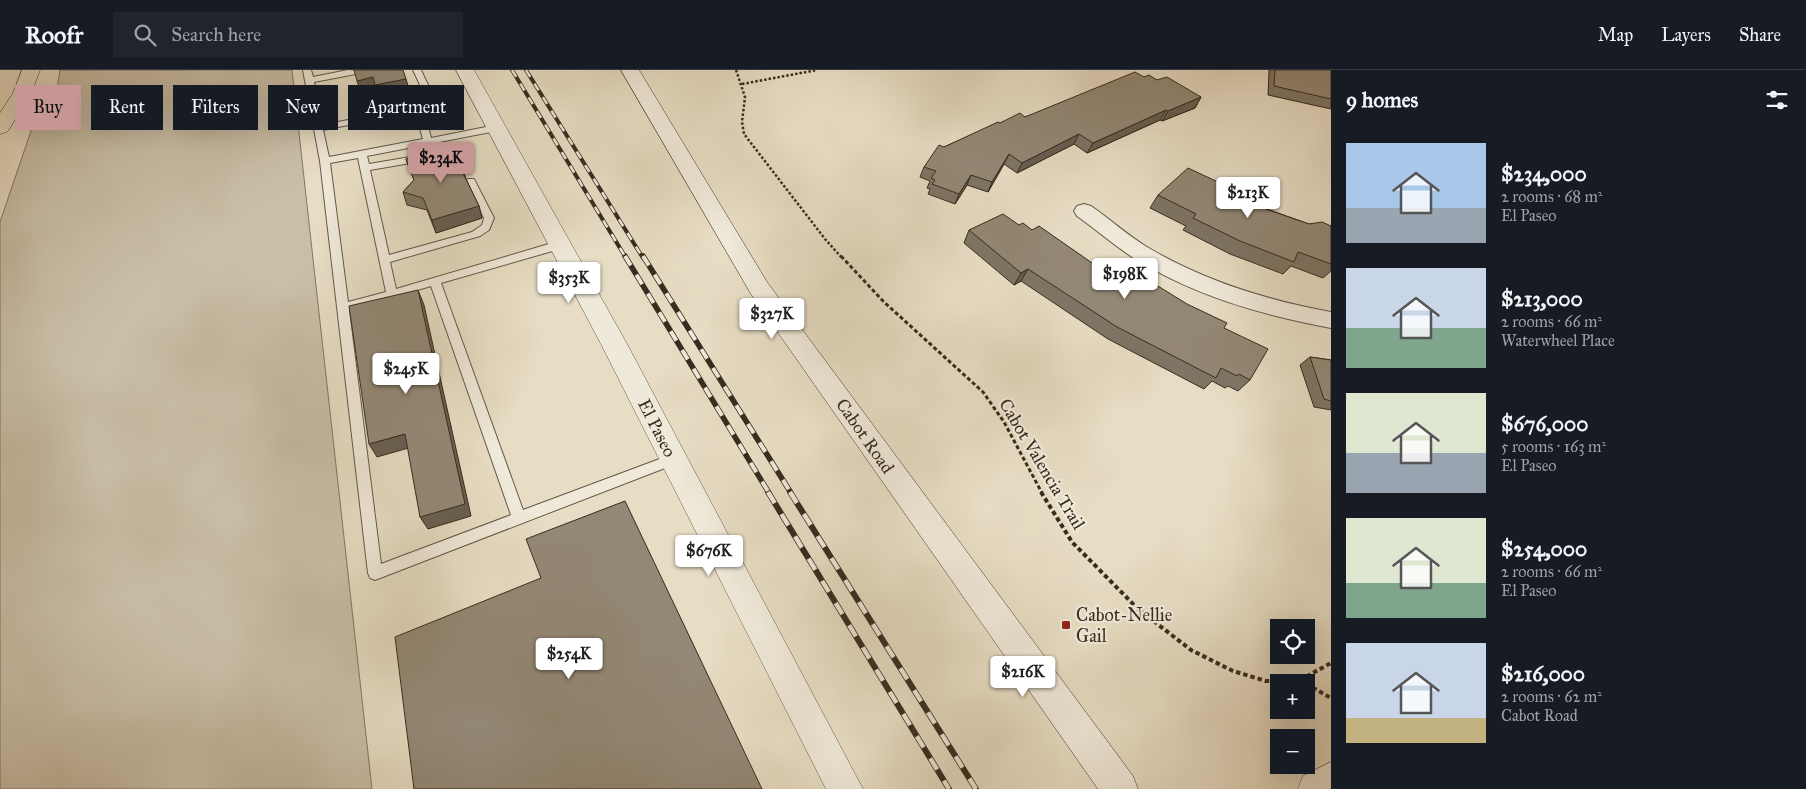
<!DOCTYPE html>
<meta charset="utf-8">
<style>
:root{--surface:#171b24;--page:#20242c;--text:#f1f3f6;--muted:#9ea1a6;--line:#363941;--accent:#c59692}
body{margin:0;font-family:"IM FELL Great Primer",serif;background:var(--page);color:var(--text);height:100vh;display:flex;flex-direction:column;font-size:19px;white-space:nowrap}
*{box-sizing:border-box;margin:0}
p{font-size:16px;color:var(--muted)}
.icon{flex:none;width:28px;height:28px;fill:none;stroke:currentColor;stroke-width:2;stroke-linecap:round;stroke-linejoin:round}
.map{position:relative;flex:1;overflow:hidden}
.side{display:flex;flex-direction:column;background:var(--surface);width:475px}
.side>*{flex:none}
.guide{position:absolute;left:15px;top:15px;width:475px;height:45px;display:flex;gap:10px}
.buttons{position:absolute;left:1270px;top:549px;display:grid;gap:10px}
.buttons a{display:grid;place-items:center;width:45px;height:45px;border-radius:0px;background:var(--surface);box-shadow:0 5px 20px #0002;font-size:25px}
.price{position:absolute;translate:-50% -42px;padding:0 11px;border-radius:5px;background:#fff;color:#222;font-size:16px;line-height:32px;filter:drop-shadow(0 1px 2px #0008)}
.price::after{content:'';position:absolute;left:50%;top:30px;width:15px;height:11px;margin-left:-8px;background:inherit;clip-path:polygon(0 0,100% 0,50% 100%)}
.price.active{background:var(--accent);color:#111}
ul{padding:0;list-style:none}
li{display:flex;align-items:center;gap:15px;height:125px;padding:0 15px}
li span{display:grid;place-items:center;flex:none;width:140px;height:100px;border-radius:0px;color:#555}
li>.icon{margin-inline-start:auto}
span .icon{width:60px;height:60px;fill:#fffc;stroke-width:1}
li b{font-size:21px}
h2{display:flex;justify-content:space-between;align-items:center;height:60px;padding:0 15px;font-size:21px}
.tag{padding:0 18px;border-radius:0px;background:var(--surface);box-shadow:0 5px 20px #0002;font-size:18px;line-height:45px}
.tag.active{background:var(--accent);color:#111}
header{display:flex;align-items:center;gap:30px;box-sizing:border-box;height:70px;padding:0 25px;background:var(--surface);border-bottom:1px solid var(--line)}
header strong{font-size:24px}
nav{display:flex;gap:28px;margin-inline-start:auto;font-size:18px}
.search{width:350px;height:45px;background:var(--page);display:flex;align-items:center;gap:12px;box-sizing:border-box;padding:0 18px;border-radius:0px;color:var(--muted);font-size:19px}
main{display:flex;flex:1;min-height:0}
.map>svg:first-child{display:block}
.green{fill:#c9bfa8;stroke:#807664}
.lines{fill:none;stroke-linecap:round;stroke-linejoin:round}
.service-casing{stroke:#635848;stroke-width:2}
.minor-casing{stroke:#635848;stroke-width:2}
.tertiary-casing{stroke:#635848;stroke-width:1}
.secondary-casing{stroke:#372c1f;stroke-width:1}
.motorway-casing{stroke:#372c1f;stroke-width:1}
.path-far2{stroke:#372c1f;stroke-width:2.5;stroke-dasharray:2.5 2;stroke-linecap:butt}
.path-far1{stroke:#372c1f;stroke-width:3;stroke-dasharray:4 2.5;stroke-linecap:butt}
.path{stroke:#372c1f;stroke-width:4;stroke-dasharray:4.5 3;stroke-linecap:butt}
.service{fill:#efe9d9;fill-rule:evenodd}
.minor{fill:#efe9d9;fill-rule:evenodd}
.tertiary{fill:#efe9d9;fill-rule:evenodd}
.secondary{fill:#efe9d9;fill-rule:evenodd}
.motorway{fill:#e7ddc4;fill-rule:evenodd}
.rail-far2-casing{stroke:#372c1f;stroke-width:4}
.rail-far1-casing{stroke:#372c1f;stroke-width:5.5}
.rail-casing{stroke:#372c1f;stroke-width:6}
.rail-far2{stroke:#efe9d9;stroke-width:2.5;stroke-dasharray:8;stroke-linecap:butt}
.rail-far1{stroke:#efe9d9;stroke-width:4;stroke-dasharray:11;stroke-linecap:butt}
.rail{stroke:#efe9d9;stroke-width:4.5;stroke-dasharray:13;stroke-linecap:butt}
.wall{fill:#7e7565;stroke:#372c1f}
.shaded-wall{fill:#675f52;stroke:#372c1f}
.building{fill:#938875;stroke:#372c1f}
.poi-dot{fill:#8f2418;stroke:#efe9d9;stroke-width:2}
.labels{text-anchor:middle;stroke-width:4.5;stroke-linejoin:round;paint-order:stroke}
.street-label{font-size:18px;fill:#372c1f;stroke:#efe9d9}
.poi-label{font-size:18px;fill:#372c1f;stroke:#efe9d9;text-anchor:start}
</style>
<header>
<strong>Roofr</strong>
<div class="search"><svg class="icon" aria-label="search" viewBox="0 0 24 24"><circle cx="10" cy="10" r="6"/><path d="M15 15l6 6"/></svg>Search here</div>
<nav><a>Map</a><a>Layers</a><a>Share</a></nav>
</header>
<main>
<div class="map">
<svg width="1331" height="719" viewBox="0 0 1331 719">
<rect width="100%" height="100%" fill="#e7ddc4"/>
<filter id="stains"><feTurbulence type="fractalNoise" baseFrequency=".004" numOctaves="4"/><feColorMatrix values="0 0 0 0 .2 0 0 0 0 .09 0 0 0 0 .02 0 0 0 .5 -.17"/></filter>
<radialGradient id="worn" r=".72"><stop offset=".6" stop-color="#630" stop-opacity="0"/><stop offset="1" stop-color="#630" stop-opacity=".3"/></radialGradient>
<!-- green -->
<polygon class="green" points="60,0 292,0 372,719 0,719 0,152 33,55 56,26"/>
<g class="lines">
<!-- service casing -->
<g class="service-casing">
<g id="service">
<path d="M303,0h8l2,7 35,-7 12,1 -4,3 -42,8 8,43 94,-18 7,-6 -2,-14 -8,-17h8l8,17 3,15 -8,8 7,28 65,-13 5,3 -5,3 -129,25 2,8 53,-9 5,3 -5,3 -52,9 19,85 83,-23 10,-7 2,-7 -18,-37 2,-2h6l20,39 -5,12 -9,6 -90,26 6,27 163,-48 5,4 -1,3 -122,35 82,227 150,-56 5,1 1,4 -1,4 -303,117 -5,-2 -2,-5 -48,-412zM415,42l8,27 -94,18 -6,-27zM358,88l28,134 -38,10 -18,-139zM431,216l80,229 -130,49 -32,-254z"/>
<polygon points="442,81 460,84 469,96 467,98 461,98 454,88 439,86 439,82"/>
</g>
</g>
<!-- minor casing -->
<g class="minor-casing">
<path id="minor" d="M1084,134l7,2c19,13 36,29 56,41 57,34 119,53 184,65v16c-70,-13 -139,-33 -199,-71 -19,-13 -37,-28 -55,-41l-3,-5 3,-5z"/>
</g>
<!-- tertiary casing -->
<g class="tertiary-casing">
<g id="tertiary">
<polygon points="456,0 474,0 627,274 863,719 826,719 601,274"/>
<polygon points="1331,692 1331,719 1298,719 1303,706"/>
</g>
</g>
<!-- secondary casing -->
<g class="secondary-casing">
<polygon id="secondary" points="621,0 639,0 767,212 1133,706 1138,719 1098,719 751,224"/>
</g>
<!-- motorway casing -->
<g class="motorway-casing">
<polygon id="motorway" points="22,0 40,0 31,23 10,58 7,62 0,64 0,43 13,23"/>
</g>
<!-- path-far2 -->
<g class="path-far2">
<polyline points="736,0 745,27 742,52 744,64 825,169 842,188"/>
<polyline points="742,14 817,0"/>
</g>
<!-- path-far1 -->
<polyline class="path-far1" points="841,186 884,232 983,322 1004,352 1042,423"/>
<!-- path -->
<g class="path">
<polyline points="1041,422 1072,472 1138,539 1191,580 1233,601 1266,611 1303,612"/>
<polyline points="1300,610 1331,593"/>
<polyline points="1306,614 1331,628"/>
</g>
<!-- service -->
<use href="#service" class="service"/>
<!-- minor -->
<use href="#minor" class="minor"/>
<!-- tertiary -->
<use href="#tertiary" class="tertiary"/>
<!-- secondary -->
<use href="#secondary" class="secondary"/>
<!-- motorway -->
<use href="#motorway" class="motorway"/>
<!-- rail-far2 casing -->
<g class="rail-far2-casing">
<g id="rail-far2">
<polyline points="512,0 626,188"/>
<polyline points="526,0 643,188"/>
</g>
</g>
<!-- rail-far1 casing -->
<g class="rail-far1-casing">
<g id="rail-far1">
<polyline points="625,186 769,423"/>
<polyline points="643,186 791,423"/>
</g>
</g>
<!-- rail casing -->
<g class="rail-casing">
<g id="rail">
<polyline points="768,422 949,719"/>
<polyline points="790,422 976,719"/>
</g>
</g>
<!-- rail-far2 -->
<use href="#rail-far2" class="rail-far2"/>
<!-- rail-far1 -->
<use href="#rail-far1" class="rail-far1"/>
<!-- rail -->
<use href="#rail" class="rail"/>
</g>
<!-- wall -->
<g class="wall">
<polygon points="1269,0 1331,0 1331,39 1268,25"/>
<polygon points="1144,7 1157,10 1201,27 1195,38 1162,51 1160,50 1087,83 1074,74 1017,103 1004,94 988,122 967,115 955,134 928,124 930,119 927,118 930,111 920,107 924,97 944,77 1000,53 1025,47"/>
<polygon points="406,89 466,109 479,136 482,148 436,163 427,140 407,135 403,122 414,110"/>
<polygon points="1158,125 1244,131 1309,154 1331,156 1331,201 1323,208 1291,196 1283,204 1230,184 1183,160 1186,156 1150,138"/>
<polygon points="1019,155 1032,160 1118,211 1224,258 1250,310 1238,321 1228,316 1225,318 1212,311 1204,319 1108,269 1021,211 1014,215 964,173 969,160"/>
<polygon points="1310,287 1331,290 1331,340 1314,337 1300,295"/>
</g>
<!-- shaded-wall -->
<g class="shaded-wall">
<polygon points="373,7 406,9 410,22 379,28 376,20 361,23 357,11"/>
<polygon points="1201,27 1195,38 1162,51 1168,41"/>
<polygon points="1166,40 1160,50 1087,83 1093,73"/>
<polygon points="1079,64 1074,74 1017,103 1022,93"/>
<polygon points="1009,84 1004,94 988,122 992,112"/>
<polygon points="462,96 466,109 461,99"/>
<polygon points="971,105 967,115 955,134 959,124"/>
<polygon points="479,136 482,148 436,163 432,150"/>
<polygon points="1028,199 1021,211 1014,215 1021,203"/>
<polygon points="418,220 424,235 471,446 428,459 420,447"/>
<polygon points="405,364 412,377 377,387 369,374"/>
</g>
<!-- building -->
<g class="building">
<polygon points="354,0 403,0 406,9 375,15 373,7 357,11"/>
<polygon points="1275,0 1331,0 1331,29 1274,16"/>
<polygon points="1135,2 1144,7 1149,5 1157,10 1167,7 1201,27 1168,41 1166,40 1093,73 1079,64 1022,93 1009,84 992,112 971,105 959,124 932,114 935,110 931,108 936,101 924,97 939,75 944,77 998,52 1000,53 1020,43 1025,47"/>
<polygon points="450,78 458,87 462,96 461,99 479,136 432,150 423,128 403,122 414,110 406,89"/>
<polygon points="1188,98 1248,126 1243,131 1309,154 1322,152 1331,156 1331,194 1298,182 1294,192 1240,171 1193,148 1196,144 1158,125"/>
<polygon points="1003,144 1019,155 1023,153 1032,160 1039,156 1118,211 1132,200 1187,234 1227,253 1224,258 1268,279 1250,310 1239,304 1237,306 1221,298 1216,308 1117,257 1028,199 1021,203 969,160"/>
<polygon points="418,220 465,434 420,447 405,364 369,374 349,236"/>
<polygon points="1310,287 1331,290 1331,331 1324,329"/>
<polygon points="625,431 762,719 414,719 395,567 541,508 526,469"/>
</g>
<!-- markers -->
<rect class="poi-dot" x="1061" y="550" width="10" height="10" rx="2.5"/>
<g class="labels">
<!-- street labels -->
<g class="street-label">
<text transform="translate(657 358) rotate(63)" y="6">El Paseo</text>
<text transform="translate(865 366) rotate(55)" y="6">Cabot Road</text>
<text transform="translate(1042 394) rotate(59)" y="6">Cabot Valencia Trail</text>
</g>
<!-- poi labels -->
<g class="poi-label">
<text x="1076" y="551">Cabot-Nellie<tspan x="1076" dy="21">Gail</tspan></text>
</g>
</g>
<rect width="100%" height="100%" filter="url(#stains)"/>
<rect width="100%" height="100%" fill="url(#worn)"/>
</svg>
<div class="buttons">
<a><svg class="icon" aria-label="locate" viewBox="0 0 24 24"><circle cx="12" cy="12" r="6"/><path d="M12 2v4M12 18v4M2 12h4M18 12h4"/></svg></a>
<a>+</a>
<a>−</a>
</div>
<b class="price active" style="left:441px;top:114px">$234K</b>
<b class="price" style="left:1248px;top:149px">$213K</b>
<b class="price" style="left:1125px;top:230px">$198K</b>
<b class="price" style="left:569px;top:234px">$353K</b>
<b class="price" style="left:772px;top:270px">$327K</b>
<b class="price" style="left:406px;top:325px">$245K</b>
<b class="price" style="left:709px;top:507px">$676K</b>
<b class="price" style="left:569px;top:610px">$254K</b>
<b class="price" style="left:1023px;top:628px">$216K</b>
<div class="guide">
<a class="tag active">Buy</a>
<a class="tag">Rent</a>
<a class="tag">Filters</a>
<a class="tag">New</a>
<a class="tag">Apartment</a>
</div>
</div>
<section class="side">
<h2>9 homes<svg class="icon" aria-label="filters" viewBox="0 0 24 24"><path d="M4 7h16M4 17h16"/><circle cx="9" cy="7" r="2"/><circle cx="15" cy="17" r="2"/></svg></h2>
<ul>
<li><span style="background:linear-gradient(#a9c7e8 65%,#9aa5b1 0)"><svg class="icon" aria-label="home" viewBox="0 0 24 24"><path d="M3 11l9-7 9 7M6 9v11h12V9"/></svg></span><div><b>$234,000</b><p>2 rooms · 68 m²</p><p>El Paseo</p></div></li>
<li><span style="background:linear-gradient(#c9d6e8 60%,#7fa58c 0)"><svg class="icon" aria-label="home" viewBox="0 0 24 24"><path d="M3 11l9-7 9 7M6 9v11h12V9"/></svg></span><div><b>$213,000</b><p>2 rooms · 66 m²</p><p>Waterwheel Place</p></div></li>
<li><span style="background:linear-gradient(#dfe7d0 60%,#9aa5b1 0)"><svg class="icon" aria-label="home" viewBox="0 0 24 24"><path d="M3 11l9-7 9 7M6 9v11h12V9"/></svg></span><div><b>$676,000</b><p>5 rooms · 163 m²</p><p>El Paseo</p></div></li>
<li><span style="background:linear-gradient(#dfe7d0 65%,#7fa58c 0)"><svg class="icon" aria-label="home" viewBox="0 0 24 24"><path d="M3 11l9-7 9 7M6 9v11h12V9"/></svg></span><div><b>$254,000</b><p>2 rooms · 66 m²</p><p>El Paseo</p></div></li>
<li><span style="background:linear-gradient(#c9d6e8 75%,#c2b280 0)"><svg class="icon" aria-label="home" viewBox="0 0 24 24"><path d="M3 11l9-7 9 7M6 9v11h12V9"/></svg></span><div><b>$216,000</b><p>2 rooms · 62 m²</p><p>Cabot Road</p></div></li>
</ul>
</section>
</main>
